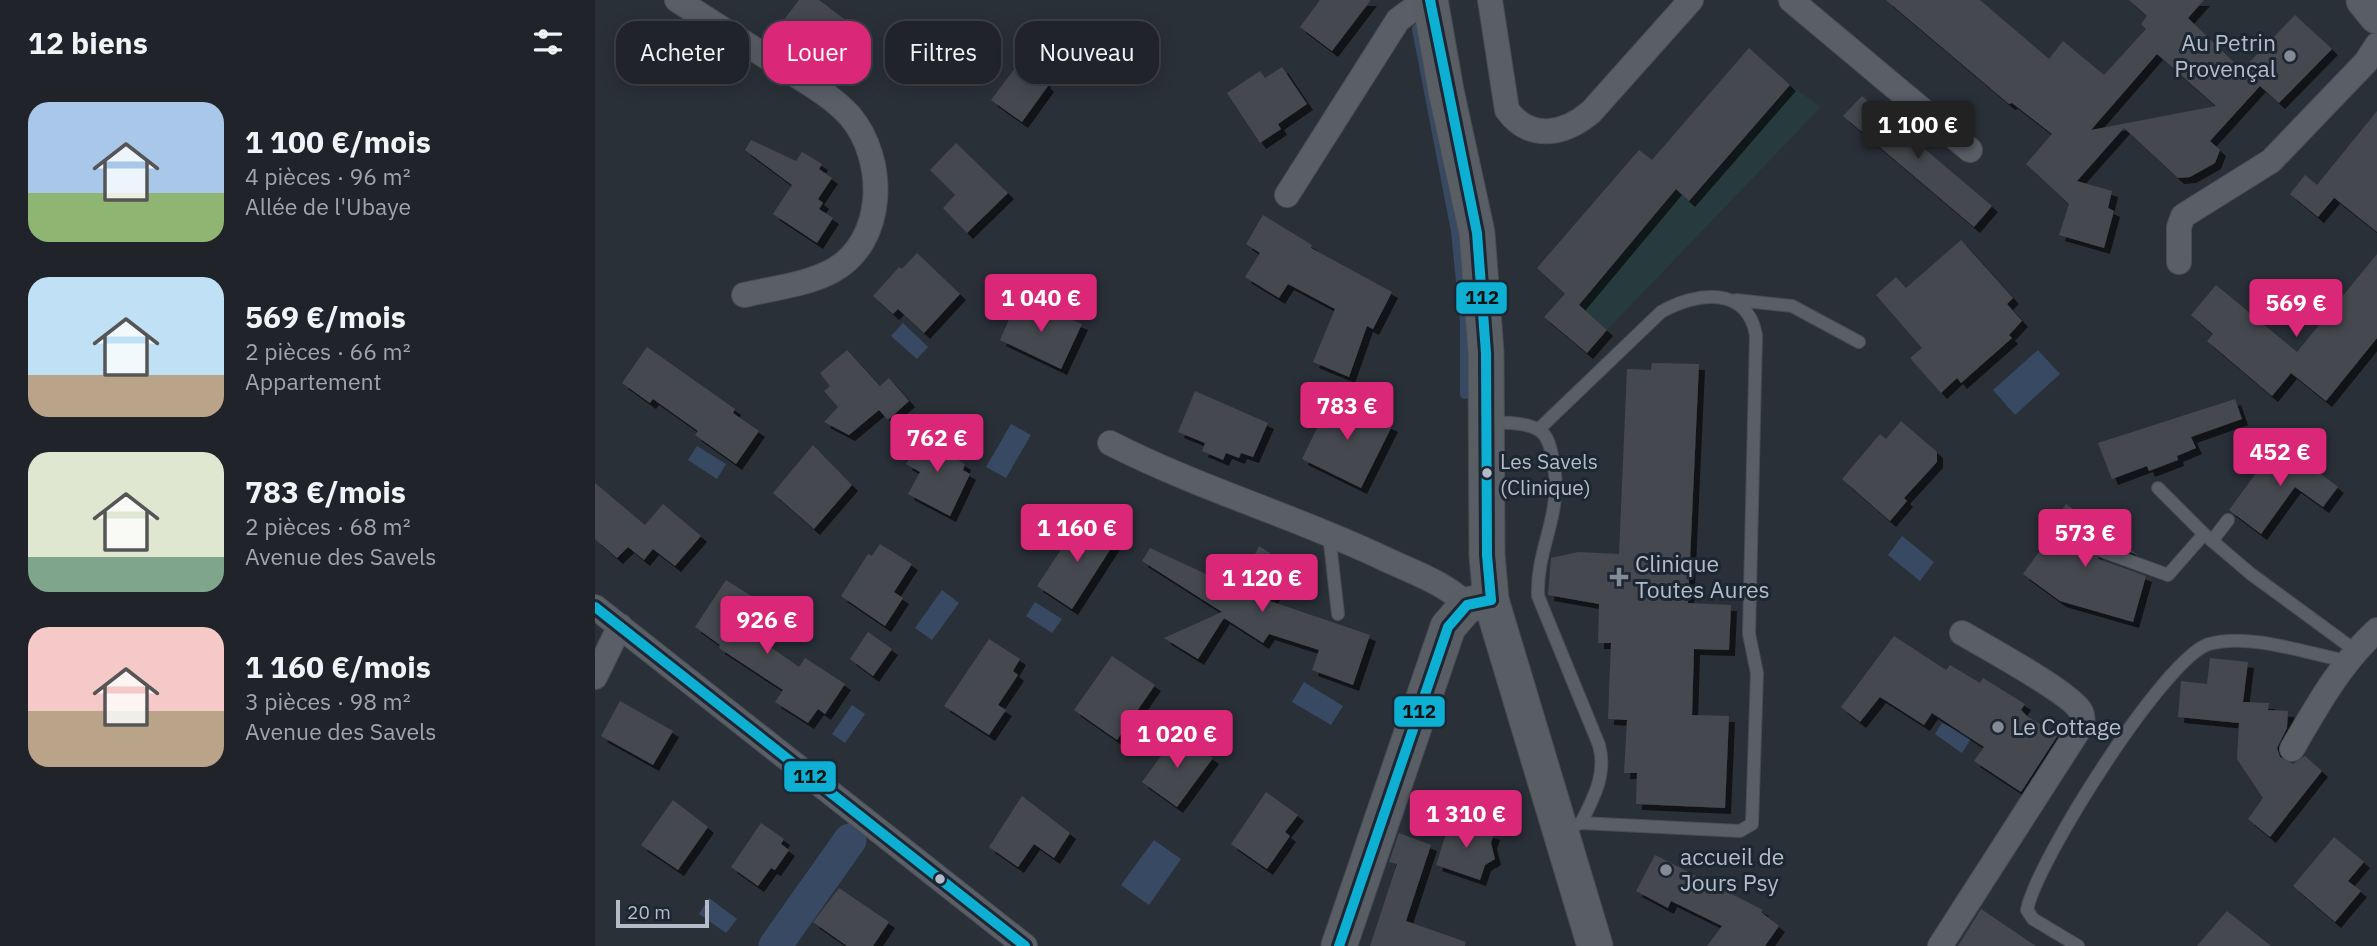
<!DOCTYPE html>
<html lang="fr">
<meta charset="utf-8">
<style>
:root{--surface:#20242a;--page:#2d3036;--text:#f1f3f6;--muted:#a2a4a8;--line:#3d4147;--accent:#db2777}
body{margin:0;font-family:"IBM Plex Sans",sans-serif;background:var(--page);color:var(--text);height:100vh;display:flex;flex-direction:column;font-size:26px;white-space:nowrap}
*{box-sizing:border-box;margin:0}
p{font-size:23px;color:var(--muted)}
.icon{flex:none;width:38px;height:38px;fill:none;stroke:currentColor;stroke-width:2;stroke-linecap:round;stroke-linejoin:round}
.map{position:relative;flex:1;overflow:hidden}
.panel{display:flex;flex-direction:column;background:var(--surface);width:595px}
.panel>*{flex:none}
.top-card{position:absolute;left:21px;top:21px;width:665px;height:63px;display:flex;gap:14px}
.scale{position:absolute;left:21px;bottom:18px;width:93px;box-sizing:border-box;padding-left:7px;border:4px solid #b4bcc9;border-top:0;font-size:19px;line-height:24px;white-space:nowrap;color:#b4bcc9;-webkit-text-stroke:5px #1d2633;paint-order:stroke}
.price{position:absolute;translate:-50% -60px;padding:0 16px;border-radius:7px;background:var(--accent);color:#fff;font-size:23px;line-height:46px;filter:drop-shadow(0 2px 4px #0008)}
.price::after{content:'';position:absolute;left:50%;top:42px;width:21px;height:16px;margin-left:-10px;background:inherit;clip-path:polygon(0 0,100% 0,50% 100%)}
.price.current{background:#222;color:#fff}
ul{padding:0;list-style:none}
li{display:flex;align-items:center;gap:21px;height:175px;padding:0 28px}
li span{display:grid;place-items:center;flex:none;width:196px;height:140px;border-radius:21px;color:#555}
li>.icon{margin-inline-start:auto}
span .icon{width:84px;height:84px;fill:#fffc;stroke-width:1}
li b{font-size:30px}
h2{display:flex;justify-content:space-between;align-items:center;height:84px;padding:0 28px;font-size:30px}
.chip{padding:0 24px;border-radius:21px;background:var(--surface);box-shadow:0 4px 18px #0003,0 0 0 2px var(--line);font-size:24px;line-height:63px}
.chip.current{background:var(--accent);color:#fff}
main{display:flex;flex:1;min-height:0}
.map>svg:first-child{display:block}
.green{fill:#273a3e}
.water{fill:#384963}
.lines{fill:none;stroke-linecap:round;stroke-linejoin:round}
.stream{stroke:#384963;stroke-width:10}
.canal{stroke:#384963;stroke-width:33}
.building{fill:#444950;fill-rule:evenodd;filter:url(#shadow)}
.lane-casing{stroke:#484c53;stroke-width:14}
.street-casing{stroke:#484c53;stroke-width:26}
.secondary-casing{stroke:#484c53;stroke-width:37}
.lane{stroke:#5a5e66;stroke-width:12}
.street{stroke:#5a5e66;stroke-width:24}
.secondary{stroke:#595d64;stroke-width:35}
.bus-1-casing{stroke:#1d2633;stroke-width:16}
.bus-1{stroke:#0dafd3;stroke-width:10}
.poi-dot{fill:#848b96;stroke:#1d2633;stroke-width:2.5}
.bus-dot{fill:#b4bcc9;stroke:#1d2633;stroke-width:2.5}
.labels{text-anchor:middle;stroke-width:6;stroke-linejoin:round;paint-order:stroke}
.bus-label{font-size:21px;fill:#b4bcc9;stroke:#1d2633;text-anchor:start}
.poi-label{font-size:23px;fill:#b4bcc9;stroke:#1d2633;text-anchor:start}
.line-badge{stroke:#1d2633;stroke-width:2.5}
.pale-badge-label{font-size:19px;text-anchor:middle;font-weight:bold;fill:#111}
</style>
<main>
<section class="panel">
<h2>12 biens<svg class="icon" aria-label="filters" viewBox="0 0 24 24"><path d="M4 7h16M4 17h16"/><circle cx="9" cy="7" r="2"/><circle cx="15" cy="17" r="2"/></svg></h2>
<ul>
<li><span style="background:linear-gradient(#a9c7e8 65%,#8fb573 0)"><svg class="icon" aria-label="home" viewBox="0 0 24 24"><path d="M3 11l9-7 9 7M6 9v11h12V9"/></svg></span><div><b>1 100 €/mois</b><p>4 pièces · 96 m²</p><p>Allée de l'Ubaye</p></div></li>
<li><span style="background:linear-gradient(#bfe0f5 70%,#b9a48a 0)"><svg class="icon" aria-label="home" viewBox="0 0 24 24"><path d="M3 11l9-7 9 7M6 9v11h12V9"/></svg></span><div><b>569 €/mois</b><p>2 pièces · 66 m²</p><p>Appartement</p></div></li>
<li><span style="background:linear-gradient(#dfe7d0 75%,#7fa58c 0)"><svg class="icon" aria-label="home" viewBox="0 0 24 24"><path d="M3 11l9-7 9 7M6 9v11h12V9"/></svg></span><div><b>783 €/mois</b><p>2 pièces · 68 m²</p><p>Avenue des Savels</p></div></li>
<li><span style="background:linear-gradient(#f6c9c9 60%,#b9a48a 0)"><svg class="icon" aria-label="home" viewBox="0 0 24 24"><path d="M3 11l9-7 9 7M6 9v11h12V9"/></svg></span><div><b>1 160 €/mois</b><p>3 pièces · 98 m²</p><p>Avenue des Savels</p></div></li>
</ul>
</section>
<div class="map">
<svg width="1782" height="946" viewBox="0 0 1782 946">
<defs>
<filter id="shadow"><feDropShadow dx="6" dy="6" stdDeviation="0" flood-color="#0009"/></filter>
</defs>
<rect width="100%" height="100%" fill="#2a3038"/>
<!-- green -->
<polygon class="green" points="1195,85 1226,107 1012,330 984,305 1081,189 1095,201"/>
<!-- water -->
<g class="water">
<polygon points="308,323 333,347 322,359 296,336"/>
<polygon points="1443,350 1465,374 1420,415 1398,390"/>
<polygon points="416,424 436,435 411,478 391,467"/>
<polygon points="102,446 131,464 122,479 93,460"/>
<polygon points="1307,536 1339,562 1325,581 1293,555"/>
<polygon points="347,590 364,603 337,640 320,628"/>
<polygon points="440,602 467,619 457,633 431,616"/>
<polygon points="709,682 748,706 736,725 697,702"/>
<polygon points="257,705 270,714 250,743 237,734"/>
<polygon points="1347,723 1377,737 1367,753 1340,734"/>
<polygon points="559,840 586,859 554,905 526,885"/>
<polygon points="114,898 142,919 131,933 104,914"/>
</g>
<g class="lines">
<!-- stream -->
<polyline class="stream" points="822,29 861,231 870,322 870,394"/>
<!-- canal -->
<polyline class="canal" points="180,946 255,840"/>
</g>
<!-- building -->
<g class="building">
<polygon points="204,0 224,0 261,28 227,74 175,38"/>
<polygon points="725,0 776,0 737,51 705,27"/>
<path d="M1291,0h94l69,59 14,-18 41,34 42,-46 -5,-5 6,-8 -18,-16h75l-16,18 54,52 53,-55 37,34 -53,54 -19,-17 -50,55 10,9 -5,13 -25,14 -12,1 -54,-50 -47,53 35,10 -4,17 6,3 -10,37 -45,-13 10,-31 -43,-40 26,-30 -40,-31 -3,1zM1562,54l59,52 -125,24z"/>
<polygon points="1154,48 1195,85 1094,201 1081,189 984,305 1012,330 992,353 949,317 970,294 942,268 1044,150 1057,160"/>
<polygon points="433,51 458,69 449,82 453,86 427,122 396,100"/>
<polygon points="687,67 712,104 683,124 686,129 665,143 632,93 665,71 670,78"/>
<polygon points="1267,96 1397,206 1379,227 1248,116"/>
<polygon points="1782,111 1782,232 1737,196 1739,198 1723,217 1695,194 1710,175 1722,185"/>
<polygon points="156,140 201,161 207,152 227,164 224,169 237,178 223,199 228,203 224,209 238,218 222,243 178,214 197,185 150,150"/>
<polygon points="361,143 413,193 372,233 348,208 360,195 335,170"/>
<polygon points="668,215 717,245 716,248 797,292 778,329 772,326 754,377 718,362 740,309 693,284 684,298 650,277 665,253 651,244"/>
<polygon points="1366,240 1418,298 1412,304 1427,321 1414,335 1417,338 1366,383 1362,378 1346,393 1315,358 1327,348 1281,295 1301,277 1311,288"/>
<polygon points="322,253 365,294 329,333 303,309 298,314 278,296 304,267 307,269"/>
<polygon points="1782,254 1782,338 1731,401 1696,373 1677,396 1612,341 1618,334 1596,315 1621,285 1702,352"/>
<polygon points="422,301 461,319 463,314 487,324 466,369 405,340"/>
<polygon points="52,347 140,409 138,413 164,431 141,464 100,435 103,431 58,399 55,403 27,383"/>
<polygon points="252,350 285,386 294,378 314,401 293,420 284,410 254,435 229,422 243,407 229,391 235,386 225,373"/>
<polygon points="1057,363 1104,364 1093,603 1136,605 1134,650 1099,649 1097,715 1134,716 1130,808 1041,804 1042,773 1029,773 1032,720 1013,719 1016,643 1003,643 1004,604 953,595 956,558 983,552 1024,554 1032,369 1056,370"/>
<polygon points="600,391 673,423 658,457 646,453 644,458 631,453 628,460 607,451 610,443 583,432"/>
<polygon points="737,397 797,426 766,488 707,459"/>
<polygon points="1640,399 1647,419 1596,437 1601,448 1582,456 1583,460 1554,471 1552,466 1517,479 1503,443"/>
<polygon points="1306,421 1342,452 1342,462 1309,498 1312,501 1295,521 1247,479 1285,434 1291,439"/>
<polygon points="336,426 352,443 348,451 370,464 368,470 375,474 355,516 313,494 325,472 311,464"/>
<polygon points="1684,442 1743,487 1728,507 1700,487 1666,534 1634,510"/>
<polygon points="218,445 257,485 219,529 178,493"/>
<polygon points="0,483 50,525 68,504 106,536 80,566 58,549 49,560 33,547 22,558 0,539"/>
<polygon points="1471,504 1543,555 1509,543 1502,544 1499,549 1504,559 1551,576 1538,622 1465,601 1428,574 1460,530 1455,527"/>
<polygon points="491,519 522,539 477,609 442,586 475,536 478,537"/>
<polygon points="285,544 317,564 299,592 308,598 290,626 246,596 273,554 277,556"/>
<polygon points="664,546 696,567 675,601 775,635 758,685 717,670 724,650 674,634 668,643 629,618 603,659 569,638 627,612 547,561 555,548 643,589"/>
<polygon points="131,580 158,597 148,612 164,623 157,634 204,667 210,658 250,684 230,714 223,709 213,723 180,702 188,690 124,648 125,645 100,627"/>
<polygon points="273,632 297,649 278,676 255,659"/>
<polygon points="1299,636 1351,670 1355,665 1385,683 1388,678 1430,704 1426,710 1433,717 1463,735 1426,792 1379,761 1389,747 1337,713 1329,725 1285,697 1265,722 1246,707"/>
<polygon points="394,639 425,659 418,671 423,675 403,705 411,710 394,735 349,706"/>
<polygon points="517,656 560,685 522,740 479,710"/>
<polygon points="1615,658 1653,662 1648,702 1674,703 1673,710 1693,711 1692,728 1682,748 1685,757 1698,764 1710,756 1727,771 1675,837 1653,819 1668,798 1642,759 1644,723 1583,717 1586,681 1612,684"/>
<polygon points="25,701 78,731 58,765 6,736"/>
<polygon points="583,733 618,758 582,807 547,782"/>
<polygon points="671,792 703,815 690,832 695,836 672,869 636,844"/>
<polygon points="427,796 475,833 459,858 439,844 423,867 394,847"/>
<polygon points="78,800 113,827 83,870 46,845"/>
<polygon points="855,821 899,834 896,843 900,859 890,865 885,880 841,865"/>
<polygon points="166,823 189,839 186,844 194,850 180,870 176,868 163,886 136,867"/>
<polygon points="804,833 836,845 811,921 871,942 870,946 775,946 802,864 794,862"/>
<polygon points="1739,837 1769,862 1753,881 1766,891 1740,922 1698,886"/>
<polygon points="1060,855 1168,910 1166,912 1184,926 1170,946 1112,946 1127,926 1076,901 1073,908 1041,891"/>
<polygon points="244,888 294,922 278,946 252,946 218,922"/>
<polygon points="1386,909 1441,946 1363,946"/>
<polygon points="1632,911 1676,946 1602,946"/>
</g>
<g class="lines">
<!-- lane casing -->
<g class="lane-casing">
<g id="lane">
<polyline points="1141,300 1197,306 1264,342"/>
<path d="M894,422c15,1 35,0 48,7 9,4 12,13 14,22 16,61 -15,92 -13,145l61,149c8,29 -5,52 -18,78l-6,2"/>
<path d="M944,429l122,-117c35,-20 86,-27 95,23l-7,299 8,39 -5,151 -12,7 -159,-8"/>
<polyline points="1563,488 1609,534 1656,574 1761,651"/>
<polyline points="734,534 743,614"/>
<polyline points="1617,541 1633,520"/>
<polyline points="1507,551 1573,575 1609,534"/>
<path d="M1483,946l-45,-27 -6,-9c9,-48 138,-253 182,-266 42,-11 96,9 138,17"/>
</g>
</g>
<!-- street casing -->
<g class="street-casing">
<g id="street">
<path d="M82,0c36,23 72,46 109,69 22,14 46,27 64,47 37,44 36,126 -18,155 -26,14 -59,17 -88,24"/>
<path d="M895,0l17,110c23,32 58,24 84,2l100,-112"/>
<polyline points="1196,0 1375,150"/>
<polyline points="692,195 803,20 830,0"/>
<polyline points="1584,262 1584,227 1588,216 1676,161 1771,62 1782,45"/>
<path d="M515,443c88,45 184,73 273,115 29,14 61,24 84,47"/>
<polyline points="0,607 430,946"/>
<polyline points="0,677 25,626"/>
<path d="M1697,749c25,-43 48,-85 85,-119"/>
<path d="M1345,946l140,-218c2,-6 4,-10 1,-16 -8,-18 -97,-66 -119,-79"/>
</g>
</g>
<!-- secondary casing -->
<g class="secondary-casing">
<g id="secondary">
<polyline points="835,0 851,91 882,233 891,353 892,555 896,600 1000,946"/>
<polyline points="1769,0 1782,16"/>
<polyline points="744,946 853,627 872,605 896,600"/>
</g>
</g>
<!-- lane -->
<use href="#lane" class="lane"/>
<!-- street -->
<use href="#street" class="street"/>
<!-- secondary -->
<use href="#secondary" class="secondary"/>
<!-- bus-1 casing -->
<g class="bus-1-casing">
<g id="bus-1">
<polyline points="835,0 882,233 891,353 892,555 896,600"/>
<polyline points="0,607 430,946"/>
<polyline points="744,946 853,627 872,605 896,600"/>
</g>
</g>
<!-- bus-1 -->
<use href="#bus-1" class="bus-1"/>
</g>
<!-- markers -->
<g class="poi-dot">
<circle cx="1695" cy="56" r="7"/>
<path d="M1020.5 566.5h7v7h7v7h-7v7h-7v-7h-7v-7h7z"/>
<circle cx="1403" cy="727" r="7"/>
<circle cx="1071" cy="870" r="7"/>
</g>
<g class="bus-dot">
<circle cx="892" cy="473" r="6"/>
<circle cx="345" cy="879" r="6"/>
</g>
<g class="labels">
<!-- bus labels -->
<g class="bus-label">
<text x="905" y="469">Les Savels<tspan x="905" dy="26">(Clinique)</tspan></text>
</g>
<!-- poi labels -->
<g class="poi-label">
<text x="1681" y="51" text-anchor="end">Au Petrin<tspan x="1681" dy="26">Provençal</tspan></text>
<text x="1040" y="572">Clinique<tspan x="1040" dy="26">Toutes Aures</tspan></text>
<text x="1417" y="735">Le Cottage</text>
<text x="1085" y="865">accueil de<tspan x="1085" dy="26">Jours Psy</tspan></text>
</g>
</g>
<g class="line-badge">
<rect x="860" y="281" width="53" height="34" rx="7" fill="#0dafd3"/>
<rect x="798" y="695" width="53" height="33" rx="7" fill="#0dafd3"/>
<rect x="188" y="760" width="54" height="33" rx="7" fill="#0dafd3"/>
</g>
<g class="pale-badge-label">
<text x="887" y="304">112</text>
<text x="824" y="718">112</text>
<text x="215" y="783">112</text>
</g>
</svg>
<div class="scale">20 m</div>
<b class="price current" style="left:1323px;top:161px">1 100 €</b>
<b class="price" style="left:446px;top:334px">1 040 €</b>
<b class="price" style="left:1701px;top:339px">569 €</b>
<b class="price" style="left:752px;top:442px">783 €</b>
<b class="price" style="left:342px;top:474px">762 €</b>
<b class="price" style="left:1685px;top:488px">452 €</b>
<b class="price" style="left:482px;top:564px">1 160 €</b>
<b class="price" style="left:1490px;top:569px">573 €</b>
<b class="price" style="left:667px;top:614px">1 120 €</b>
<b class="price" style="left:172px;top:656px">926 €</b>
<b class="price" style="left:582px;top:770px">1 020 €</b>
<b class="price" style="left:871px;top:850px">1 310 €</b>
<div class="top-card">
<a class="chip">Acheter</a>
<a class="chip current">Louer</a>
<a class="chip">Filtres</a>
<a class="chip">Nouveau</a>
</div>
</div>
</main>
